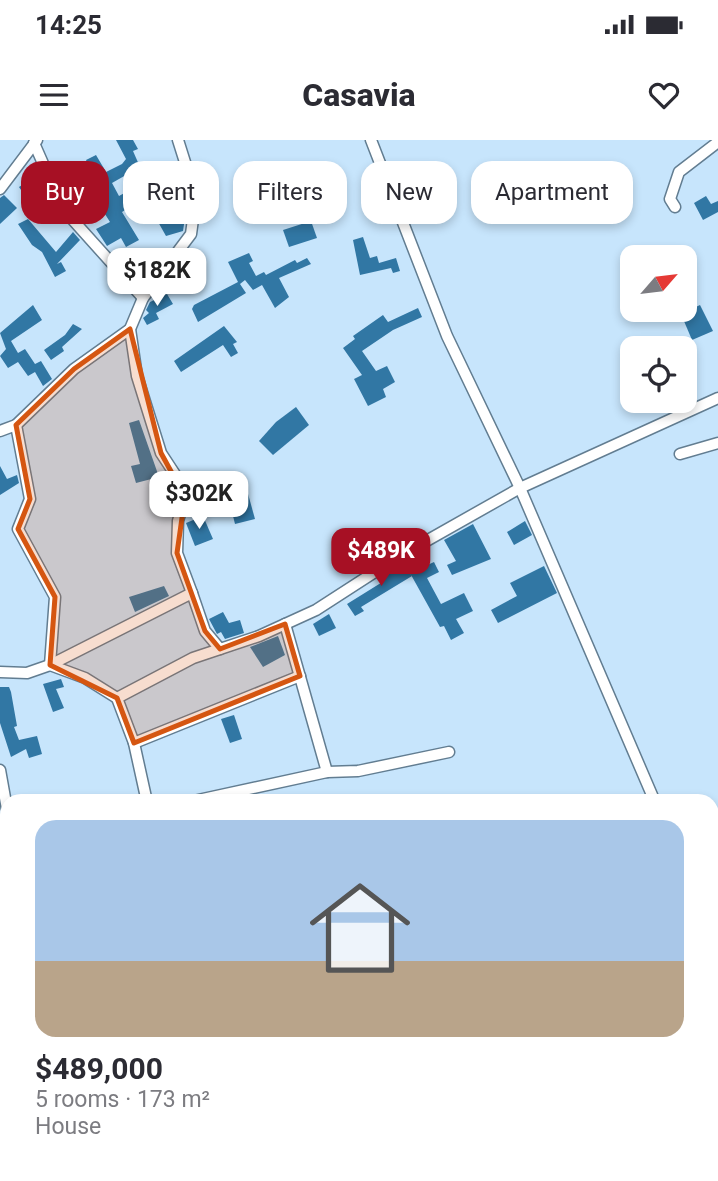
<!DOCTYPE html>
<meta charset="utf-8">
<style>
:root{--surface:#fff;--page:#f2f2f3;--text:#2b2b33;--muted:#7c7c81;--line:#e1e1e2;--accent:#a71024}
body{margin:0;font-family:Roboto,sans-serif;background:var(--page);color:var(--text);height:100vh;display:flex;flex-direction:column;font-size:26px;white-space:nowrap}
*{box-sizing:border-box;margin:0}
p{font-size:23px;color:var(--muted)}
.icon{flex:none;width:38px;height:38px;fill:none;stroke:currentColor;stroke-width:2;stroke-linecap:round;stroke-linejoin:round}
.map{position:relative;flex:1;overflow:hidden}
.drawer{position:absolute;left:0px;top:654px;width:719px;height:387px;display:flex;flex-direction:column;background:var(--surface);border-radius:21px 21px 0 0;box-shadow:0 4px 10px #0003}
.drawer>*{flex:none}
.top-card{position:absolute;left:21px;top:21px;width:677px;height:63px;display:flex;gap:14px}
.needle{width:46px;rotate:62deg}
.buttons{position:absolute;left:620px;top:105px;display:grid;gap:14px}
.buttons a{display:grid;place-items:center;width:77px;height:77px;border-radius:14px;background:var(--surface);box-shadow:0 4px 10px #0003;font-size:35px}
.price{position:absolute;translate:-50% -60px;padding:0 16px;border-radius:14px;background:#fff;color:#222;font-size:23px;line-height:46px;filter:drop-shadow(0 2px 4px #0008)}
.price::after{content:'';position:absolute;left:50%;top:42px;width:21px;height:16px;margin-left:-10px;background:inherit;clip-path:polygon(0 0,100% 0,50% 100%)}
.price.selected{background:var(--accent);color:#fff}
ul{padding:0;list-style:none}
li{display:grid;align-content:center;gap:14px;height:371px;padding:0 35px}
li+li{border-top:2px solid var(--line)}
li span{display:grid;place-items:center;height:217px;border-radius:21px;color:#555}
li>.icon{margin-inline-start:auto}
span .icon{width:126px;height:126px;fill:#fffc;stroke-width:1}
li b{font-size:30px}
.tag{padding:0 24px;border-radius:21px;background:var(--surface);box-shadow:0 4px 10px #0003;font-size:24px;line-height:63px}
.tag.selected{background:var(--accent);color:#fff}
.status{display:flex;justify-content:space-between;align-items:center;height:49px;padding:0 35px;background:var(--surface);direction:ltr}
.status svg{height:19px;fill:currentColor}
header{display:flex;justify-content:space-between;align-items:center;height:91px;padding:0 35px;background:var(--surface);font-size:32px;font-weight:800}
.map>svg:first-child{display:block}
.building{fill:#3177a4}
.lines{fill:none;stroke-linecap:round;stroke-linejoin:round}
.street-casing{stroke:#627d91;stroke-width:13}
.secondary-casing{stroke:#627d91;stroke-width:17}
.street{stroke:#fff;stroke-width:10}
.secondary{stroke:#fff;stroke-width:14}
.marked{fill:#d55611;fill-opacity:0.2;stroke:#d55611;stroke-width:5;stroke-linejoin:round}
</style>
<div class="status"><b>14:25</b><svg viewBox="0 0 49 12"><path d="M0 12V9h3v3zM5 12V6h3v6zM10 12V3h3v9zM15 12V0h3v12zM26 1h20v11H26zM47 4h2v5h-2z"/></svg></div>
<header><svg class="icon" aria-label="menu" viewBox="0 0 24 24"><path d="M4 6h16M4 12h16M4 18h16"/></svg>Casavia<svg class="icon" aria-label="heart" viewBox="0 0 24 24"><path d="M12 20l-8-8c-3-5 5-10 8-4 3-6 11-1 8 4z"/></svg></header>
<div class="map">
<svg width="718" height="1041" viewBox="0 0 718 1041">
<rect width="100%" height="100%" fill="#c7e5fc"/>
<!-- building -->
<g class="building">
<polygon points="116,0 133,0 138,9 133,11 140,27 112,43 119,56 128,51 135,64 122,72 139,100 126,107 121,98 107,106 96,89 110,82 88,47 96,43 86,20 96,15 106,32 122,24 126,19"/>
<polygon points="33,30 43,47 34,52 38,58 30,63 19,47 30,40 26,33"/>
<polygon points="165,31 173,46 179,43 188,58 183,91 166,96 153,73 146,77 142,69 160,58 151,41"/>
<polygon points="4,55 17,68 0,84 0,58"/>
<polygon points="706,56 711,64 718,61 718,72 703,80 694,63"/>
<polygon points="28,79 56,112 73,92 80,100 57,124 61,122 66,131 55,137 42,112 32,105 18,84"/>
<polygon points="311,81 317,98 289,107 283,90"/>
<polygon points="363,97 370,118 377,116 379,123 396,118 400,131 393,133 391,128 360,135 353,100"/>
<polygon points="249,113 253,121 249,123 256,136 264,132 266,135 295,120 297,123 307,118 311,124 279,138 289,157 275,168 262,145 253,150 245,140 240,144 246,153 198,182 192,169 194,165 238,142 228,122"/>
<polygon points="167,154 173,164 156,173 159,179 147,185 143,178 149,173 146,170 150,162"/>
<polygon points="33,165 42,180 11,201 18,213 25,209 35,224 41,221 52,239 43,246 35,232 28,236 18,222 8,228 0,216 6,209 0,193"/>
<polygon points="700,165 713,191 692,200 681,174"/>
<polygon points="418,168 422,177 393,190 362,211 376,231 387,226 395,242 383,249 386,257 368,266 354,239 362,235 343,208 355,199 353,196 383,175 388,182"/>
<polygon points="73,184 82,189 62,207 64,211 51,220 44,210 65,195"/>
<polygon points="224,186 237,202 233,204 238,213 231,217 223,205 181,232 174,221"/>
<polygon points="296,267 309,285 273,315 259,301 276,282"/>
<polygon points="139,280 159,337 136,343 131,326 140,324 129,283"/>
<polygon points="0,326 7,339 17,335 19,343 0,355"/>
<polygon points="245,343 255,379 235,384 226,348"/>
<polygon points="203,376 213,399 195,406 186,383"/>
<polygon points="525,381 532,395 514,405 507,392"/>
<polygon points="473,384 491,419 452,435 447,425 456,421 444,400"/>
<polygon points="434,422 439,432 427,438 441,464 464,453 473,471 456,479 464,493 451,500 444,486 440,487 410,433"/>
<polygon points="403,423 412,436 361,467 364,471 355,476 347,464 384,441 381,437"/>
<polygon points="544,426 557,453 498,483 491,470 517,456 510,443"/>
<polygon points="164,446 169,456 135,472 129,457"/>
<polygon points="223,472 229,483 240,480 244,493 225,499 221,492 217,494 209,479"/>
<polygon points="329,474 336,488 319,496 313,484"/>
<polygon points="278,496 285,515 263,527 250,507"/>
<polygon points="61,539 64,547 56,549 64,568 53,572 43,544"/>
<polygon points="0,547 9,547 11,552 17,586 14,587 19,600 37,596 42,614 29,618 26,609 11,617 0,583"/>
<polygon points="234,575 242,599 230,603 221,579"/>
</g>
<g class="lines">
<!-- street casing -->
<g class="street-casing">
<g id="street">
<polyline points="178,0 196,57 191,94 143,158 130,189 137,236 161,313 180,342 185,357 178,381 177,413 192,453"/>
<polyline points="371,0 447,196 520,348 655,662"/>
<polyline points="34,3 63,69 143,158"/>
<polyline points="0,49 37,0"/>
<polyline points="675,67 670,59 679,32 718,2"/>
<polyline points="16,285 30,359 18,389 55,457 50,525 85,538 117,558 193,518 259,496 316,470 398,417 520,348 718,258"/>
<polyline points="0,291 16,285 74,229 130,189"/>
<polyline points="680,314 718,303"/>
<polyline points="285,484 327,632"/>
<polyline points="0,532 27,533 50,525 192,453 205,491 220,509"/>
<polyline points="117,558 134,603 147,662"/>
<polyline points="134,603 300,536"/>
<polyline points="0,630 7,669"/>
<polyline points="189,662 327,632 358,631 449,612"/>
<polyline points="717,808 718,861"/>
<polyline points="0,840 7,838"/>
<polyline points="0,908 7,907"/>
<polyline points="242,1034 244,1041"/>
<polyline points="413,1041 415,1034"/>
</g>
</g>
<!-- secondary casing -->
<g class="secondary-casing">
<g id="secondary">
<polyline points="712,864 718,861"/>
<polyline points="359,1041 369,1034"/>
</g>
</g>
<!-- street -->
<use href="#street" class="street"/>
<!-- secondary -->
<use href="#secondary" class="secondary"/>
</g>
<!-- marked area -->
<path class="marked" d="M130,189l31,124 24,44 -8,56 28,78 15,18 65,-25 15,52 -166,67 -17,-45 -67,-33 5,-68 -37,-68 12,-30 -14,-74 58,-56z"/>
</svg>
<div class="buttons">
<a><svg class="needle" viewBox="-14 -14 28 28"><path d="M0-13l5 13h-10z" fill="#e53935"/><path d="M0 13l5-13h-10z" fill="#7c7c81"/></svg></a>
<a><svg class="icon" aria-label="locate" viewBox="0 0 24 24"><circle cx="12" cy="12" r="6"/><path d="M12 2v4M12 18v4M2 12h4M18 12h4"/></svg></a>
</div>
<b class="price" style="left:157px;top:168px">$182K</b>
<b class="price" style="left:199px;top:391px">$302K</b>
<b class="price selected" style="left:381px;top:448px">$489K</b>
<div class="top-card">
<a class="tag selected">Buy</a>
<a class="tag">Rent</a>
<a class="tag">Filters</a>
<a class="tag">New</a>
<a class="tag">Apartment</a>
</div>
<section class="drawer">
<ul>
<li><span style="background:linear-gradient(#a9c7e8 65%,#b9a48a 0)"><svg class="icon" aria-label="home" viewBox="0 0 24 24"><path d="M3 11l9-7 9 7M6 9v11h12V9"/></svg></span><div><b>$489,000</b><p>5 rooms · 173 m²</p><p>House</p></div></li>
</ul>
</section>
</div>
